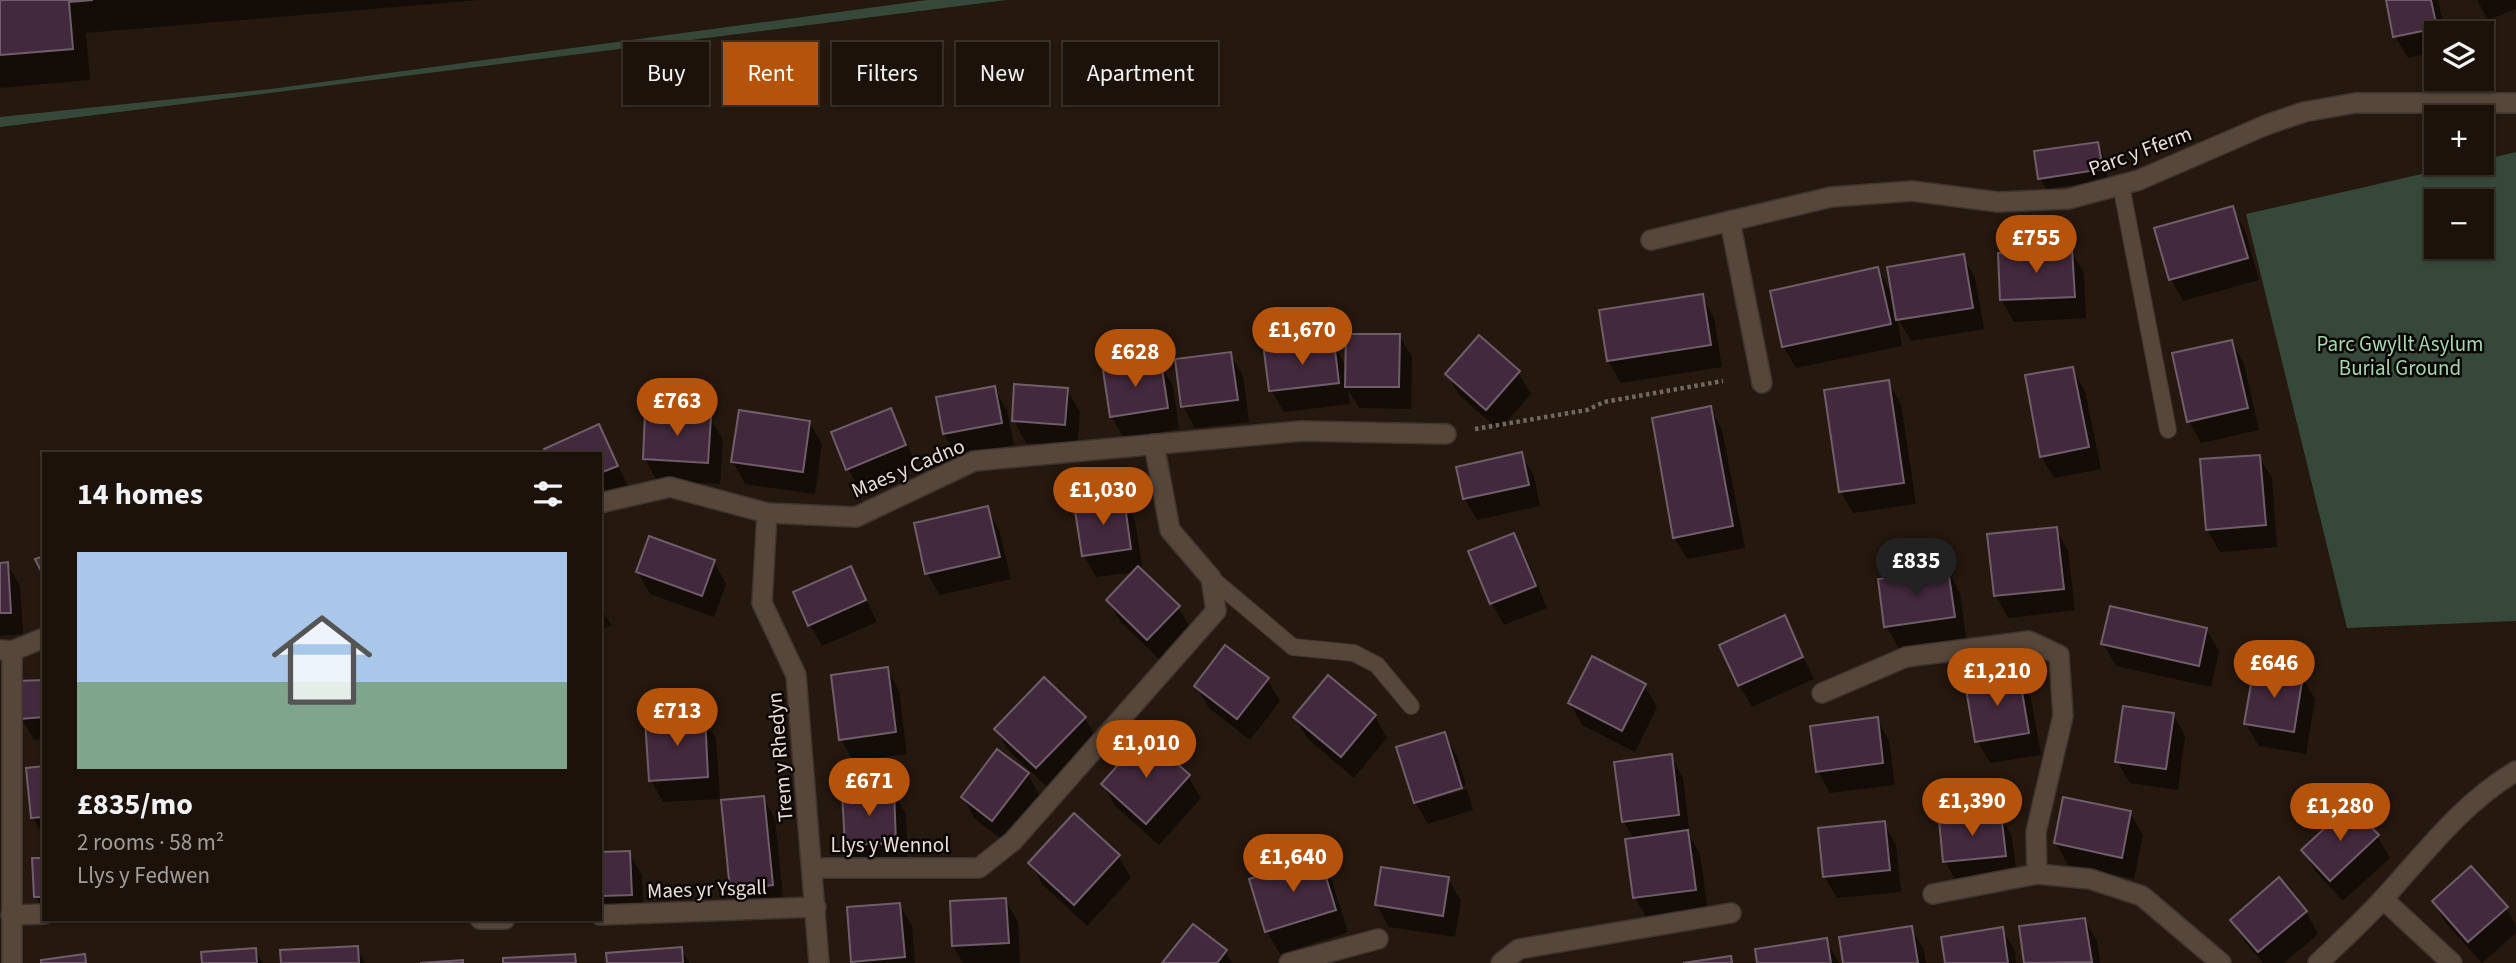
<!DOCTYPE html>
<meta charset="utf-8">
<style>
:root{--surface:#1c120a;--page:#292018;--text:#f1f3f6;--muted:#a09e9c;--line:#3a322b;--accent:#b45309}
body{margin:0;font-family:"Source Sans 3",sans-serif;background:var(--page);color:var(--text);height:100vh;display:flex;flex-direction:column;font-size:26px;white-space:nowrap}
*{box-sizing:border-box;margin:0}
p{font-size:23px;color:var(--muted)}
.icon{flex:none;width:38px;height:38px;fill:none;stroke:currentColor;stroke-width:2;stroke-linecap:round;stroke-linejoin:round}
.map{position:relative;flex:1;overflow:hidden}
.sheet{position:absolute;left:42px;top:452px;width:560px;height:469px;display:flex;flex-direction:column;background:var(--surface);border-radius:0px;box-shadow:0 2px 5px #0004,0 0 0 2px var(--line)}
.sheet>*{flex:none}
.guide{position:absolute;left:623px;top:42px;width:665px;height:63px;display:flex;gap:14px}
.fabs{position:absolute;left:2424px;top:21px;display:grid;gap:14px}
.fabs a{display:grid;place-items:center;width:70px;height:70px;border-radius:0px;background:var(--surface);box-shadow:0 2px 5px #0004,0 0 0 2px var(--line);font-size:35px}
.price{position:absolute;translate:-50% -60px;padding:0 16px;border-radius:24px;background:var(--accent);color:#fff;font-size:23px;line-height:46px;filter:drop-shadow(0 2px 4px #0008)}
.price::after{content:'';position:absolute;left:50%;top:42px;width:21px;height:16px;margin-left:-10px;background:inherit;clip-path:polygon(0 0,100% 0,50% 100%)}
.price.selected{background:#222;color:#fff}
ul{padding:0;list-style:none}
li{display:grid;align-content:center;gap:14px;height:371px;padding:0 35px}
li span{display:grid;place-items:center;height:217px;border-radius:0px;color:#555}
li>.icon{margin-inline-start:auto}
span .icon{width:126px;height:126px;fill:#fffc;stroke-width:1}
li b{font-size:30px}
h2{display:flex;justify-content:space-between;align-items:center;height:84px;padding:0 35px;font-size:30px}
.pill{padding:0 24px;border-radius:0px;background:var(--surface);box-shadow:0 2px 5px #0004,0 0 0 2px var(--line);font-size:24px;line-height:63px}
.pill.selected{background:var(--accent);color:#fff}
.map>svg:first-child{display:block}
.green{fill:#354839;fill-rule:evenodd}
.shadow{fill:#0007}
.building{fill:#43293d;stroke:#6f5e6a;stroke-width:2}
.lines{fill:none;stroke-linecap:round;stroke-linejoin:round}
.service-casing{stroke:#3e3430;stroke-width:18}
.minor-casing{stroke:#3e3430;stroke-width:22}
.path{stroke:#73685f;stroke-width:4.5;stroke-dasharray:3.5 3.5;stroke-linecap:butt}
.service{stroke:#57473b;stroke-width:16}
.minor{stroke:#57473b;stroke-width:19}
.labels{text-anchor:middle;stroke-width:5;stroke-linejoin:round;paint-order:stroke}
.street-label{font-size:21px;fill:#e9dfd8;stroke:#0a0503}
.park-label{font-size:21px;fill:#a4d9ae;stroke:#0a0503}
</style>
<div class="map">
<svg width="2516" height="963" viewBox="0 0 2516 963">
<rect width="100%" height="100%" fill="#25180e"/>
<!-- green -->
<g class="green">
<polygon points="927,0 1007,0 0,127 0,117 271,89"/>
<path d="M2516,152v469l-169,7 -101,-414 224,-51h12v-3zM2436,201h46v46h-46z"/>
</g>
<!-- shadow -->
<g class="shadow">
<polygon points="0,0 479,0 86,33 90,80 0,88"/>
<polygon points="2388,0 2438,0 2445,33 2436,33 2436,52 2408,58 2395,36"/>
<polygon points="2477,0 2516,0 2516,9 2488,20"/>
<polygon points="2097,143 2103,154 2108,180 2046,189 2040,178"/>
<polygon points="2232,208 2245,230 2259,280 2183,301 2171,279"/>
<polygon points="2071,251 2084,273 2086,318 2014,322 2002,300"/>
<polygon points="1963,256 1975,278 1984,329 1911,341 1897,317 1902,346 1796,368 1783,346 1878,269 1894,298"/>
<polygon points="1702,296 1714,318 1722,367 1621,383 1608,361 1601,312"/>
<polygon points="1399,335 1412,357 1411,409 1359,408 1348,390 1350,404 1284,412 1271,390 1333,344 1347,368"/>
<polygon points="2232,342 2244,364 2259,430 2201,443 2189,421"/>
<polygon points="1230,354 1243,376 1249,422 1195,428 1183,406"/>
<polygon points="1160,364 1173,386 1179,429 1124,438 1111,416"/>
<polygon points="2072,369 2085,391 2101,469 2054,478 2041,456"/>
<polygon points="1518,372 1531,394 1499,430 1460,396 1447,374"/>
<polygon points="1888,382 1901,404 1916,504 1853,513 1841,492"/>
<polygon points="994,388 1007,410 1014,445 957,456 944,434"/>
<polygon points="1067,390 1080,412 1077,447 1026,443 1014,421"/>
<polygon points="1710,408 1722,430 1745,548 1687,559 1674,537"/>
<polygon points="890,410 902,432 917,467 860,491 848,469"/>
<polygon points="710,418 723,440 720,484 657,481 645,459"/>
<polygon points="809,422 822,444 815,494 745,484 733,462"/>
<polygon points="599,426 629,488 600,500 600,453 548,453 546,449"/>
<polygon points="1521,454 1534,476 1540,506 1477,520 1464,498"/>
<polygon points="2259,457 2272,478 2277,547 2220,552 2207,530"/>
<polygon points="1123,499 1135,521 1143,573 1178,607 1191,629 1161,661 1121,622 1108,601 1135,572 1096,577 1084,556"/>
<polygon points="987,508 999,530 1011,579 940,595 927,573"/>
<polygon points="2056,529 2068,551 2075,610 2008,618 1996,596"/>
<polygon points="1513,535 1526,557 1547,608 1504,625 1492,604 1470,552"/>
<polygon points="714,562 726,584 714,617 650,594 638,572"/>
<polygon points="7,564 20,586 23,634 0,636 0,565"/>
<polygon points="851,569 877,622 822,646 810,625"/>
<polygon points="1948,571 1960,593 1966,639 1899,648 1886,626"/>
<polygon points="600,607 611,625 600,631"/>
<polygon points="1784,618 1814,679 1752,707 1739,685"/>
<polygon points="2206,629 2219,651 2211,687 2116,666 2103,644"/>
<polygon points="887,669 899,691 907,754 853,761 841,739"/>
<polygon points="2018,676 2031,698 2041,755 1990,763 1977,741"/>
<polygon points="2302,677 2315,699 2306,754 2259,746 2246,724"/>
<polygon points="1267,679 1280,701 1250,740 1209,708 1196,686"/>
<polygon points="44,682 44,739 34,740 21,718"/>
<polygon points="1644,685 1657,707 1635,752 1582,725 1570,703"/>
<polygon points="2173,714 2185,736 2178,790 2130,783 2117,761"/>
<polygon points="1375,716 1387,738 1354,778 1308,739 1295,718"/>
<polygon points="704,717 716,739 720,799 663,802 651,780"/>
<polygon points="1085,718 1097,740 1049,789 1009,751 996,729"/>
<polygon points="1877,719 1889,741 1895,785 1830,793 1818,771"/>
<polygon points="1444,734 1457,756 1466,785 1417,800 1417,804 1467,789 1473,810 1428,824 1415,802"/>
<polygon points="1671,756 1683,778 1690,837 1700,854 1708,912 1648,920 1635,898 1627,840 1634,839 1624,822"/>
<polygon points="44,768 44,837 33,818"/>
<polygon points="1028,774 1040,796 1005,842 975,819 963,797"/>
<polygon points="1188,776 1201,798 1159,845 1115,806 1103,784"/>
<polygon points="893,792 906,814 908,864 859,867 847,845"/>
<polygon points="763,798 775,819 784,907 744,911 732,889"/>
<polygon points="2130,813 2143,835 2134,879 2068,865 2056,843"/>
<polygon points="2000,815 2012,837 2017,877 1958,884 1945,862 1941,822"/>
<polygon points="1884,823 1896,845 1901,892 1837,898 1824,876"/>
<polygon points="2377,836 2390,858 2343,901 2316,872 2303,850"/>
<polygon points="629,853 642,875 644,917 600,918 600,854"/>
<polygon points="1118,856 1131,878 1087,926 1043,885 1031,863"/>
<polygon points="44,859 44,910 36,897"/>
<polygon points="1319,859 1332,881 1348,932 1280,954 1267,932 1251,881"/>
<polygon points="1448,879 1461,901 1455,937 1389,927 1377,905"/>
<polygon points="1005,900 1018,922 1020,963 963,963 953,946"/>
<polygon points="2434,902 2506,908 2516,925 2516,933 2482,963 2446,923"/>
<polygon points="899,904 912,926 915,963 854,963 853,961"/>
<polygon points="2306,912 2318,934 2284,963 2263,963 2245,942 2232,920"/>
<polygon points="508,919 555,919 555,920 510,923"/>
<polygon points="2084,919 2097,941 2100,963 2026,963 2021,928"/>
<polygon points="1911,928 1924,950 1926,963 1845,963"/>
<polygon points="2002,929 2015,951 2016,963 1947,963"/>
<polygon points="1826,940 1839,963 1759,963"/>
<polygon points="357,948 365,963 282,963"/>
<polygon points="681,949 689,963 609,963"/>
<polygon points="255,950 263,963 204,963"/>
<polygon points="1225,951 1232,963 1164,963"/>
</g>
<!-- building -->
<g class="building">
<polygon points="0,0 93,0 69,2 73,49 0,55"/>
<polygon points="2386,0 2431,0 2437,28 2393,37"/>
<polygon points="2098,142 2103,169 2038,179 2034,151"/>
<polygon points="2233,206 2248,258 2169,280 2154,228"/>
<polygon points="2072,249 2075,297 2000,300 1998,253"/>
<polygon points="1964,254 1973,308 1896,320 1887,267"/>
<polygon points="1878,267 1891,324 1782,347 1770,291"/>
<polygon points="1703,294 1711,345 1607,361 1599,310"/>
<polygon points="1346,334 1400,334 1399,387 1345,387"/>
<polygon points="1479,335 1520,371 1486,410 1445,374"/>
<polygon points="2232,340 2248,408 2187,422 2172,353"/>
<polygon points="1334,342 1339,383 1269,391 1264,351"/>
<polygon points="1231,352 1238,400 1181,407 1175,359"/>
<polygon points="1161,362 1168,408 1110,417 1103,370"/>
<polygon points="2073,367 2089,447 2040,457 2025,375"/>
<polygon points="1889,380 1904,483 1839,492 1824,390"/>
<polygon points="1014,384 1068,388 1065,425 1012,421"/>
<polygon points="995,386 1002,423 943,434 936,397"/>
<polygon points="1711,406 1733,526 1673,538 1652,418"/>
<polygon points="891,408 906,445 846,470 831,432"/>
<polygon points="739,410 810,421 803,472 731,462"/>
<polygon points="645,413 711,417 708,463 643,459"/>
<polygon points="599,424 618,466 600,473 600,453 546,453 544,449"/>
<polygon points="1522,452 1529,485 1463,499 1456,467"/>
<polygon points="2260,455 2266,525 2206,530 2200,459"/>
<polygon points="1124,498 1131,549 1082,556 1074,504"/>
<polygon points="988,506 1000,557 925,574 914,523"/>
<polygon points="2057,527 2064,589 1994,596 1987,534"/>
<polygon points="1514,533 1536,586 1490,604 1468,551"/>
<polygon points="649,536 715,560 702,596 636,572"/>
<polygon points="44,556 44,577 35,559"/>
<polygon points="8,562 11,613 0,613 0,563"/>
<polygon points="851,566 866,600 808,626 793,592"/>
<polygon points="1138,566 1180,606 1147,640 1106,600"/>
<polygon points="1948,569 1955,617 1884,627 1878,579"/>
<polygon points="2110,606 2207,628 2199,666 2101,644"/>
<polygon points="1785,615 1803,657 1738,686 1719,645"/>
<polygon points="1225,645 1269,678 1237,719 1194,686"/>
<polygon points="1592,656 1646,684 1622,731 1568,703"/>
<polygon points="888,667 896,732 839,740 831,675"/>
<polygon points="2254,667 2303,675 2294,732 2244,724"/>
<polygon points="2019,674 2029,733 1975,742 1965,683"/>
<polygon points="1328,675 1376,715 1341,757 1293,717"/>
<polygon points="1044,677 1086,717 1036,768 994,729"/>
<polygon points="44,680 44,717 20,719 17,681"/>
<polygon points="2123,706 2174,713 2166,769 2115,762"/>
<polygon points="705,715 708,777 649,781 645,719"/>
<polygon points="1878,717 1883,763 1816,772 1810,726"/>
<polygon points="1445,732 1462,788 1414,803 1396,747"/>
<polygon points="1145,735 1190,775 1146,824 1101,784"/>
<polygon points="997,749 1029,773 992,821 961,797"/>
<polygon points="1672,754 1679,815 1622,822 1614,762"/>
<polygon points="44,766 44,817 31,818 26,768"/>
<polygon points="894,790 896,843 845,845 842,793"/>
<polygon points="764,796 773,885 730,890 721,800"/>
<polygon points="2063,797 2131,811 2122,858 2054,843"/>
<polygon points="2350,805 2379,835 2330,881 2301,850"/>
<polygon points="1074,813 1120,855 1074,905 1028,863"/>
<polygon points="2001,813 2006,856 1943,862 1939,820"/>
<polygon points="1885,821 1890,870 1823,877 1818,828"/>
<polygon points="1688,830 1696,890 1633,898 1625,839"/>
<polygon points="630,851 632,895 600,896 600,852"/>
<polygon points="1320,857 1336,910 1265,932 1249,879"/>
<polygon points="32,858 44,858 44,897 34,897"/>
<polygon points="2471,866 2508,907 2468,942 2432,901"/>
<polygon points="1381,867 1449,877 1443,916 1375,905"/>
<polygon points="2279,877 2307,911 2258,952 2230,920"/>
<polygon points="1006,898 1009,943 952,946 950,901"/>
<polygon points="900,903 905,957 851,962 847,907"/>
<polygon points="2085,918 2092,962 2024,963 2019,926"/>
<polygon points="1193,924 1227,950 1217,963 1162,963"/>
<polygon points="1912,926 1918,963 1843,963 1839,937"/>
<polygon points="2003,927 2008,963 1945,963 1941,937"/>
<polygon points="1827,938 1831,963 1757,963 1755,949"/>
<polygon points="358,946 359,963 281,963 280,950"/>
<polygon points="682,947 683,963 607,963 606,953"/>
<polygon points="256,948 257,963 202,963 201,952"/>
<polygon points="85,954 86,963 41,963 41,960"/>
<polygon points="575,954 576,963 503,963 503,958"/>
<polygon points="1731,956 1732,963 1683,963"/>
<polygon points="463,960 463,963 420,963"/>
</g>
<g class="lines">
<!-- service casing -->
<g class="service-casing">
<g id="service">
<polyline points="2121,185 2168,430"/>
<polyline points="1211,578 1293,647 1354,653 1377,665 1411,706"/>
</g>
</g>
<!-- minor casing -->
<g class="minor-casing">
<g id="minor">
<polyline points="1730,221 1762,383"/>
<polyline points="1651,240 1831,197 1912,191 1998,202 2068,199 2139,180 2266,125 2304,112 2355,103 2516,103"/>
<polyline points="600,503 670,487 767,513 856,517 974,461 1301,431 1446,434"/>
<polyline points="767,513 762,603 796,675 819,963"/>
<polyline points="0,650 12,651 44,638"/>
<polyline points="12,651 12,963"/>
<polyline points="1822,693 1906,657 2029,641 2059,655 2063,716 2036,832 2037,874"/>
<polyline points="812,868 979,868 1013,841 1216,611 1211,578 1170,530 1154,444"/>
<polyline points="1933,894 2037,874 2090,879 2142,896 2221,963"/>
<polyline points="2383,899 2452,963"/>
<polyline points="11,915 44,914"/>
<polyline points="600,915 816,907"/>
<polyline points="480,919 505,919"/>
<polyline points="1289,963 1378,939"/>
<polyline points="1501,963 1519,949 1731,913"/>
<path d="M2318,963c22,-21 45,-42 66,-65 41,-45 78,-95 132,-127"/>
</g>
</g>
<!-- path -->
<polyline class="path" points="1475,429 1587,410 1604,402 1723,381"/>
<!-- service -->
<use href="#service" class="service"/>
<!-- minor -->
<use href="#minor" class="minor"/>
</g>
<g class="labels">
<!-- street labels -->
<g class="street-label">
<text transform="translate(2140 151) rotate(-20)" y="7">Parc y Fferm</text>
<text transform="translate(908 468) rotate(-23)" y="7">Maes y Cadno</text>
<text transform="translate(780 757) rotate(-95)" y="7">Trem y Rhedyn</text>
<text x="890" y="852">Llys y Wennol</text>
<text transform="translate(707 889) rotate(-2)" y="7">Maes yr Ysgall</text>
</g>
<!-- park labels -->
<g class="park-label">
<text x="2400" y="351">Parc Gwyllt Asylum<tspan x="2400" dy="24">Burial Ground</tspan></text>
</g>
</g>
</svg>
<div class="fabs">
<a><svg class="icon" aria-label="layers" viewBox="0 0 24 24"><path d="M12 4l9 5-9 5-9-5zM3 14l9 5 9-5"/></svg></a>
<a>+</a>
<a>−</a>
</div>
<b class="price" style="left:2036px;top:275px">£755</b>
<b class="price" style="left:1302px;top:367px">£1,670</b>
<b class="price" style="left:1135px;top:389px">£628</b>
<b class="price" style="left:677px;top:438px">£763</b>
<b class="price" style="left:1103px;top:527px">£1,030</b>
<b class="price selected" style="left:1916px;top:598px">£835</b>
<b class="price" style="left:2274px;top:700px">£646</b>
<b class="price" style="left:1997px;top:708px">£1,210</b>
<b class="price" style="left:677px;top:748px">£713</b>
<b class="price" style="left:1146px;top:780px">£1,010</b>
<b class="price" style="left:869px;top:818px">£671</b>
<b class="price" style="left:1972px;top:838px">£1,390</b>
<b class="price" style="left:2340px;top:843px">£1,280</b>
<b class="price" style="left:1293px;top:894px">£1,640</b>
<div class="guide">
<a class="pill">Buy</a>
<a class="pill selected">Rent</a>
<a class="pill">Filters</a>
<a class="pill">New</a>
<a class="pill">Apartment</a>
</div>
<section class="sheet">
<h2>14 homes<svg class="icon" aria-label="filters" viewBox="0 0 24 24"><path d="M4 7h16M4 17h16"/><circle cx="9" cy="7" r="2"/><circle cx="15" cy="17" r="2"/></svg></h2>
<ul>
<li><span style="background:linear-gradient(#a9c7e8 60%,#7fa58c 0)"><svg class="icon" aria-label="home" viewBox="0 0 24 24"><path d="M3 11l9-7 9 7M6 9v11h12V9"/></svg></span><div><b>£835/mo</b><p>2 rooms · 58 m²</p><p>Llys y Fedwen</p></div></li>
</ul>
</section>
</div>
